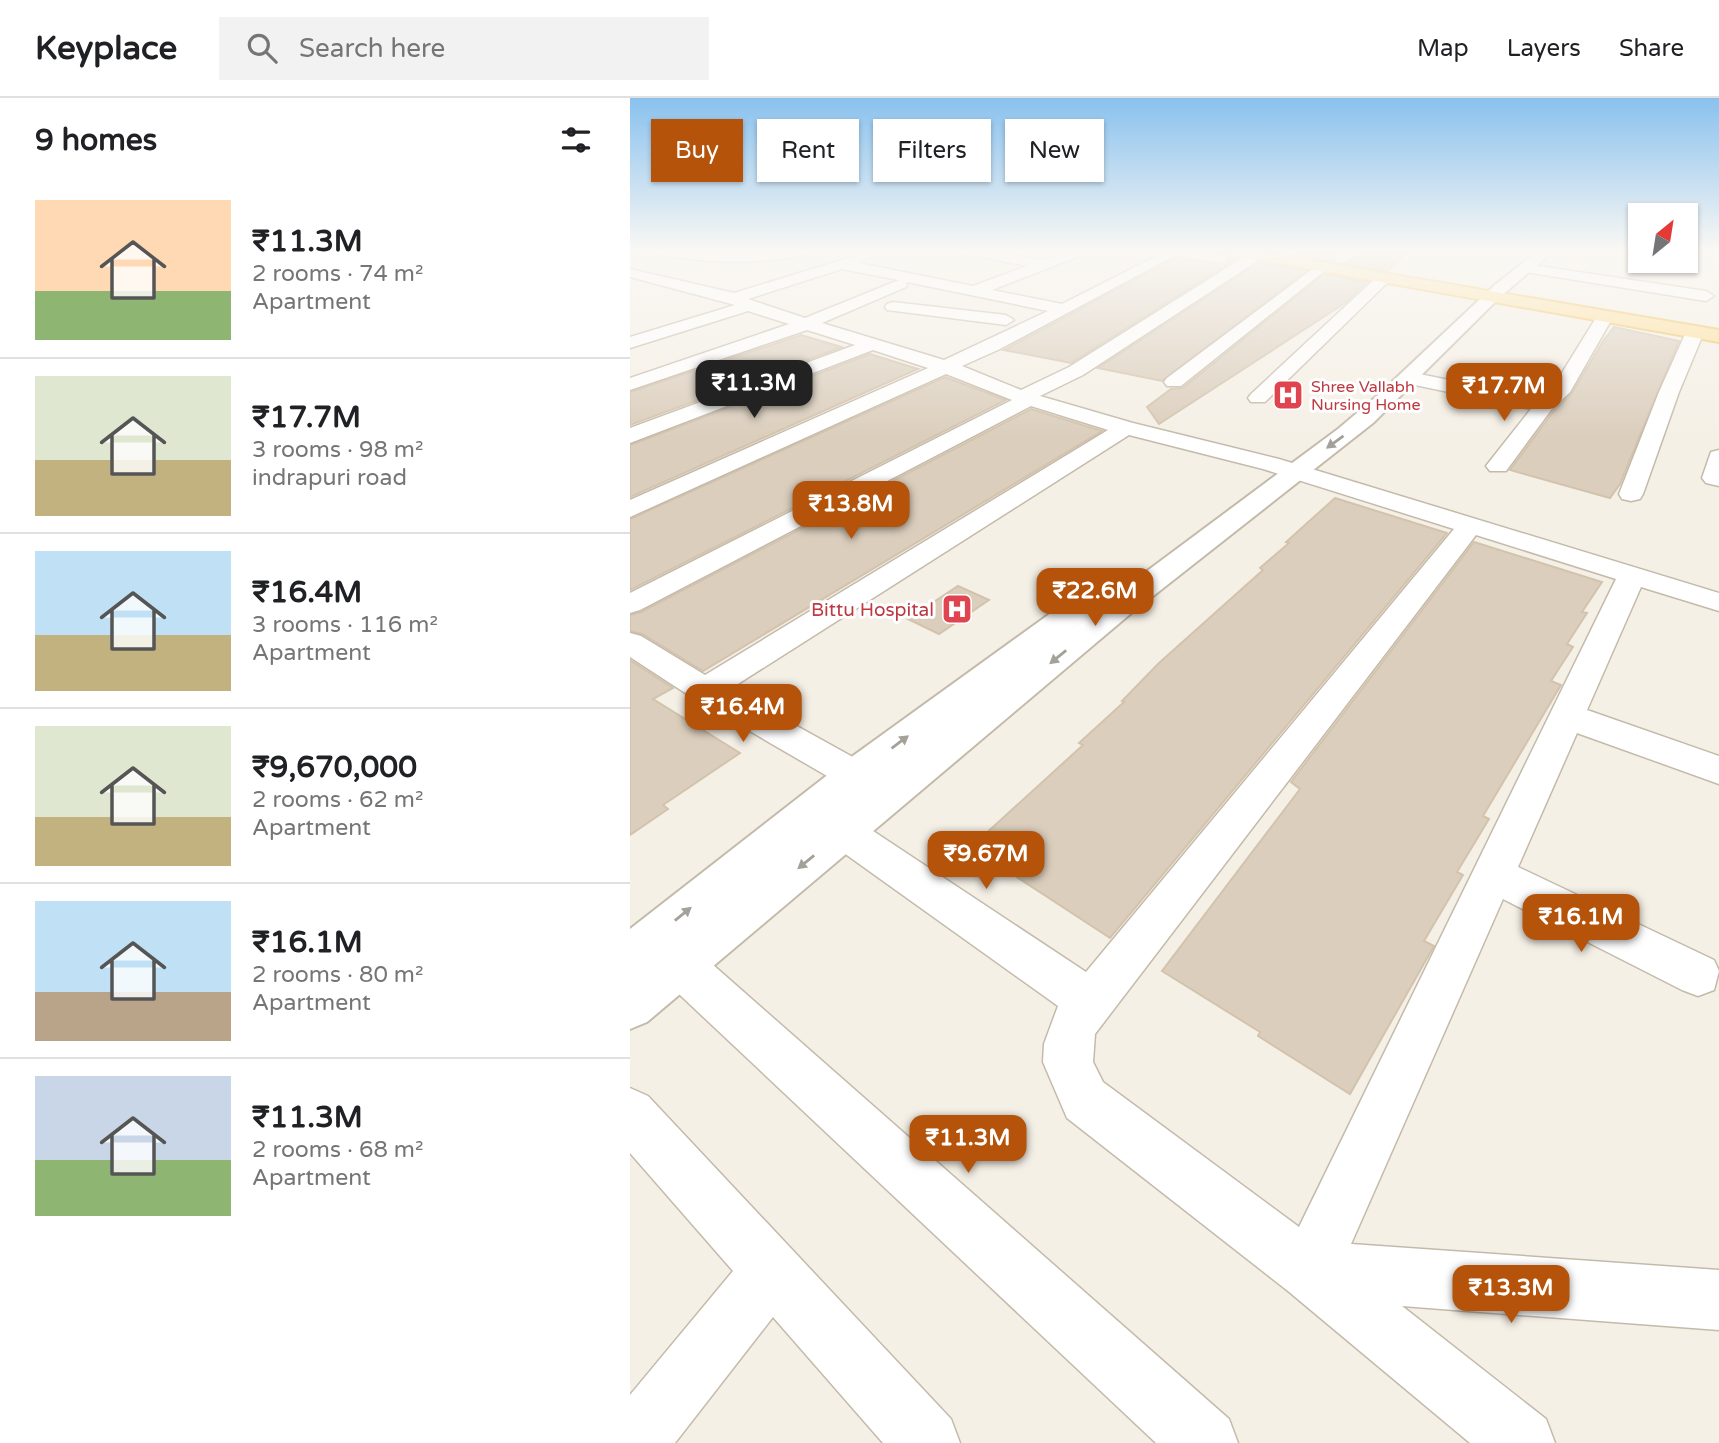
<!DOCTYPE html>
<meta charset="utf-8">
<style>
:root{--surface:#fff;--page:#f2f2f2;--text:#202124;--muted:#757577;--line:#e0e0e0;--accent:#b45309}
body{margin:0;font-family:"Varela Round",sans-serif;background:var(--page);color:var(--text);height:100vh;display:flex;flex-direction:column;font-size:26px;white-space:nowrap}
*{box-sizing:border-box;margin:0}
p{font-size:23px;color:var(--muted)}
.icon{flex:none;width:38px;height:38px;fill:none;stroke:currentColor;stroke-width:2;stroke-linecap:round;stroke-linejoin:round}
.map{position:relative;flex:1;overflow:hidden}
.drawer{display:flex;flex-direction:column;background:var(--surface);width:630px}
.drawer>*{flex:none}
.top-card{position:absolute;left:21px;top:21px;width:665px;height:63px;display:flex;gap:14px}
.needle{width:46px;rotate:30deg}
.controls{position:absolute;left:998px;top:105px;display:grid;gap:14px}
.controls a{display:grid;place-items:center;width:70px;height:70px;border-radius:0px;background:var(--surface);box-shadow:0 2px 5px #0004;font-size:35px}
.price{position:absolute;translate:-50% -60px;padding:0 16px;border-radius:14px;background:var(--accent);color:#fff;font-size:23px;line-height:46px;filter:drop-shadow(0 2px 4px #0008)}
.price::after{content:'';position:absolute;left:50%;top:42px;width:21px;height:16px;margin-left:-10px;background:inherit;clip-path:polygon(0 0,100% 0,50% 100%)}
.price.active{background:#222;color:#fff}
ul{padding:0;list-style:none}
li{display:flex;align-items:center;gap:21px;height:175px;padding:0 35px}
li+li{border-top:2px solid var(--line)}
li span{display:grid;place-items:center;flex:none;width:196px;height:140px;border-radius:0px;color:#555}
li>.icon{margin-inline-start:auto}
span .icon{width:84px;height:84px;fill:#fffc;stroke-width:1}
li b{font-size:30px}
h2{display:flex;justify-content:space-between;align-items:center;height:84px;padding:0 35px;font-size:30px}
.chip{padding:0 24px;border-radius:0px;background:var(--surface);box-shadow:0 2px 5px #0004;font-size:24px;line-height:63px}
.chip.active{background:var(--accent);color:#fff}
header{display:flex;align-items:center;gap:42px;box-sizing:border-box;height:98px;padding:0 35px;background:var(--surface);border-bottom:2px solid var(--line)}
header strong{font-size:33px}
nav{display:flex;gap:38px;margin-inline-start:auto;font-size:24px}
.search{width:490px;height:63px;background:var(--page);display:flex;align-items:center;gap:18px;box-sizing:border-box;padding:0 24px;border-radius:0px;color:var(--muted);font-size:26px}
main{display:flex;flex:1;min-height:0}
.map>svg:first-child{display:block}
.building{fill:#dbcebd;stroke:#d3c3ac;stroke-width:2}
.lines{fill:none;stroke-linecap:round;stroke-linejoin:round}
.minor-casing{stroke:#c4baaa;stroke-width:3}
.tertiary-casing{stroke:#c4baaa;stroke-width:4}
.primary-casing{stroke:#f0be58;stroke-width:4}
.minor{fill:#fff;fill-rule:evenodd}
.tertiary{fill:#fff;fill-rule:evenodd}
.primary{fill:#ffdd94;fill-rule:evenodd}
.oneway{fill:#a4a09a}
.labels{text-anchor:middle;stroke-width:6;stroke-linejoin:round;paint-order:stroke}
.far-health-label{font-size:16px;fill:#be3a42;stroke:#fff;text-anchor:start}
.health-label{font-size:19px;fill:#be3a42;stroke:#fff;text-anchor:end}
</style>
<header>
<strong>Keyplace</strong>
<div class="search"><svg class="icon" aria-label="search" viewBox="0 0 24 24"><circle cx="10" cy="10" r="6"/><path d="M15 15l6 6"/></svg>Search here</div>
<nav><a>Map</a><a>Layers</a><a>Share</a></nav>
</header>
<main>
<section class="drawer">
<h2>9 homes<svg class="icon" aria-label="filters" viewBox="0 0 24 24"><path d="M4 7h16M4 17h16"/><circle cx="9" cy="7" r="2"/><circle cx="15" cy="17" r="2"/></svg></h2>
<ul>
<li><span style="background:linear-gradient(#ffd9b3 65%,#8fb573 0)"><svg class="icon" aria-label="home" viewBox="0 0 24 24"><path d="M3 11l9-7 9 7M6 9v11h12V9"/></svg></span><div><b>₹11.3M</b><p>2 rooms · 74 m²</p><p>Apartment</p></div></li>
<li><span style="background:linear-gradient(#dfe7d0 60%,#c2b280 0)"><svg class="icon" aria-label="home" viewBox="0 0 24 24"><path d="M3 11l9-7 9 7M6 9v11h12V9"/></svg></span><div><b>₹17.7M</b><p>3 rooms · 98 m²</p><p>indrapuri road</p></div></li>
<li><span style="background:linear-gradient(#bfe0f5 60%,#c2b280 0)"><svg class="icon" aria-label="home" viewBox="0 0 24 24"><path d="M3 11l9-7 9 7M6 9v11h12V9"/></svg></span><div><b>₹16.4M</b><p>3 rooms · 116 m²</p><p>Apartment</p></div></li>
<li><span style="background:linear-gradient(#dfe7d0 65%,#c2b280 0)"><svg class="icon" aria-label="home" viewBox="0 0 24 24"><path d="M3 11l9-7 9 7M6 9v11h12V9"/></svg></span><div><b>₹9,670,000</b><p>2 rooms · 62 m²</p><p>Apartment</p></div></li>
<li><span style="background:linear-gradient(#bfe0f5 65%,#b9a48a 0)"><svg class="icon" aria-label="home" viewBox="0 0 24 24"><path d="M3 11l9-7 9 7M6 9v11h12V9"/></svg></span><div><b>₹16.1M</b><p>2 rooms · 80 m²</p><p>Apartment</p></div></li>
<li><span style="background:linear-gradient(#c9d6e8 60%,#8fb573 0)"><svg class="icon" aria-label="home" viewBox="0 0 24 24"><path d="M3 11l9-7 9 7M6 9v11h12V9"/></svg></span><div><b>₹11.3M</b><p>2 rooms · 68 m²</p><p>Apartment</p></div></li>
</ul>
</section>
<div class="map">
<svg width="1089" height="1345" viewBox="0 0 1089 1345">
<rect width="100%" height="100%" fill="#f5f0e6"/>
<!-- building -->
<g class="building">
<polygon points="678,151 715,151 705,156 703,164 669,158"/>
<polygon points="739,151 781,151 758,173 717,166"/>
<polygon points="547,159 596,166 597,159 606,161 441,265 374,252"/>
<polygon points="629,165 676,173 532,283 468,270"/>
<polygon points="694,176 737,184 715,205 529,326 517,309 541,291 553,290"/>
<polygon points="984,229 1049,243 990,386 980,400 880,372 923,314 942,295 973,243"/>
<polygon points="171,237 212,249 0,327 0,294"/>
<polygon points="240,256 288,271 0,399 0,347"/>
<polygon points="315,279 376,302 0,492 0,421"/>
<polygon points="401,311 472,333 73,573 12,536 0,533 0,517 11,514"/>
<polygon points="705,400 817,435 480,840 341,749 453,647 449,645 494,604 492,603 529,565 633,472 630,470 659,445 656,444"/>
<polygon points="844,444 972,484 952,514 957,515 937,546 943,549 921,583 931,587 853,718 859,721 827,774 833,777 794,843 804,848 720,996 628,938 630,934 532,873 670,691 661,684"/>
<polygon points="328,488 359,502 309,536 278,521"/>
<polygon points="0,562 43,590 23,601 110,655 33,707 38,711 0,737"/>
</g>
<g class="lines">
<!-- minor casing -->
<g class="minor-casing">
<g id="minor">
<path d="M17,151l87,5 87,-5 -2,3c-56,13 -114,13 -170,0z"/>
<path d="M323,151h27l62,11 31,-11h19l-2,3 -98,38 70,14 108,-55h17l-187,100 -38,17 59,24 48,-23 183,-115h10v6l-179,117 -43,21 93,27 146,36 440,134v18l-78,-24 -54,123 132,46v28l-142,-51 -59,134 196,93 5,11 -5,19 -16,6 -16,-6 -179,-91 -152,345 368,26v60l-317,-24 144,113 9,24h-85l-182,-152 -221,-173 -24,-56 1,-18 14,-38 -228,-163 -6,-11 6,-11 14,-5 14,5 228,151 368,-443 -191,-60 -134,-34 -399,254 166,92 6,10 -6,10 -13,4 -13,-4 -177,-103 -63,-41v-24l11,3 64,39 403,-245 -77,-24 -391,204 -10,3v-20l382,-193 -66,-26 -316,143v-17l298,-132 -55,-18 -243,93v-15l225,-83 -48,-15 -177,60v-12l159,-54 -41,-13 -118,37v-11l105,-32 -105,-28v-8l104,24 130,-40 7,4 -12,6 114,23 54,-20 -67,-13zM212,171l57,11 -94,38 -57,-19zM277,184l141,29 -104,49 -122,-37 84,-36zM846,437l140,44 -317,648 -196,-145 -10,-20 2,-28z"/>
<polygon points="660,151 676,151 664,158 657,154"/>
<polygon points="720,151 737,151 716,164 706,164 706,158"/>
<polygon points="1055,151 1063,151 1055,157"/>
<polygon points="692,164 697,165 699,168 697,171 551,288 537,288 534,284 537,280"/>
<polygon points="895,166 1076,193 1084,198 1076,203 890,173 888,170"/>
<polygon points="755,175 762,179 760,182 635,304 621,304 618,300 621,296 750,176"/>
<polygon points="263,204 376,217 384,222 376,227 257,212 255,209 257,206"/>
<polygon points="975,214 983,219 940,294 921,312 876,373 860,373 856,368 901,311 780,286 770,280 780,274 910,301 925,286 969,215"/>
<polygon points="1065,229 1074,234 1049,294 1013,396 1010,401 1001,403 992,401 989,396 1029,294 1056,234"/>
<polygon points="1089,352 1089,388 1076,385 1072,380 1081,354"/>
<polygon points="49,845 65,851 599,1321 608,1345 526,1345 33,881 26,866 33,851"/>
<polygon points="0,990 18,998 321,1321 330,1345 253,1345 143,1219 45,1345 0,1345 0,1297 103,1173 0,1055"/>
</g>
</g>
<!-- tertiary casing -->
<g class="tertiary-casing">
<polygon id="tertiary" points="910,151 926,151 870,199 743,325 499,517 17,924 0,931 0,831 209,668 443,499 454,497 465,499 469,506 465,513 195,723 505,482 708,331 747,298 865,187"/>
</g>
<!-- primary casing -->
<g class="primary-casing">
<polygon id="primary" points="582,151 612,151 1089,232 1089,244 589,155"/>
</g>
<!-- minor -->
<use href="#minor" class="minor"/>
<!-- tertiary -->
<use href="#tertiary" class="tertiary"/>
<!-- primary -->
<use href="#primary" class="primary"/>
</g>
<!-- one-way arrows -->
<defs><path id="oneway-solid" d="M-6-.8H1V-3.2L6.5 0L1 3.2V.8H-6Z" transform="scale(1.75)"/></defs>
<g class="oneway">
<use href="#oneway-solid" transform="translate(705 344) rotate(144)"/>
<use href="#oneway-solid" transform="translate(428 559) rotate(141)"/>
<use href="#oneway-solid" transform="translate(270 644) rotate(-37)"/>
<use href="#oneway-solid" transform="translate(176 764) rotate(141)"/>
<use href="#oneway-solid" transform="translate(53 816) rotate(-39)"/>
</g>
<!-- sky -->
<linearGradient id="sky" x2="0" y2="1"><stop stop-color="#89c1ee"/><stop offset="0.45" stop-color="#faf8f4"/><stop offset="1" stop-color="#faf8f4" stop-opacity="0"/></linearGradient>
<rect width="1089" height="339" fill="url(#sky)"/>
<!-- icons -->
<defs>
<g id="hospital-square" transform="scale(1.575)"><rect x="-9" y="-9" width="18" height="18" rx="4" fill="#e0444e" stroke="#fff"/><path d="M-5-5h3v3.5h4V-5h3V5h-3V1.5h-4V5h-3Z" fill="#fff"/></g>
</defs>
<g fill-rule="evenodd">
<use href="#hospital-square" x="658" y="297"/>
<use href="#hospital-square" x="327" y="511"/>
</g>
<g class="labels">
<!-- far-health labels -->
<g class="far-health-label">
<text x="681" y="294">Shree Vallabh<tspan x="681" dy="18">Nursing Home</tspan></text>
</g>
<!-- health labels -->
<g class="health-label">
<text x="304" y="518">Bittu Hospital</text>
</g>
</g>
</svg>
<div class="controls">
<a><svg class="needle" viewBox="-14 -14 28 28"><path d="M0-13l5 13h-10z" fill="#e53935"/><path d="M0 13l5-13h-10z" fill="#757577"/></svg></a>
</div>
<b class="price active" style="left:124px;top:322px">₹11.3M</b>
<b class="price" style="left:874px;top:325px">₹17.7M</b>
<b class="price" style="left:221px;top:443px">₹13.8M</b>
<b class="price" style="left:465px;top:530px">₹22.6M</b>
<b class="price" style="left:113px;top:646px">₹16.4M</b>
<b class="price" style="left:356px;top:793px">₹9.67M</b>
<b class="price" style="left:951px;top:856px">₹16.1M</b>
<b class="price" style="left:338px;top:1077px">₹11.3M</b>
<b class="price" style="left:881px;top:1227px">₹13.3M</b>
<div class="top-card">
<a class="chip active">Buy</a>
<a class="chip">Rent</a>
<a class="chip">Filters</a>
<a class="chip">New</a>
</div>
</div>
</main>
